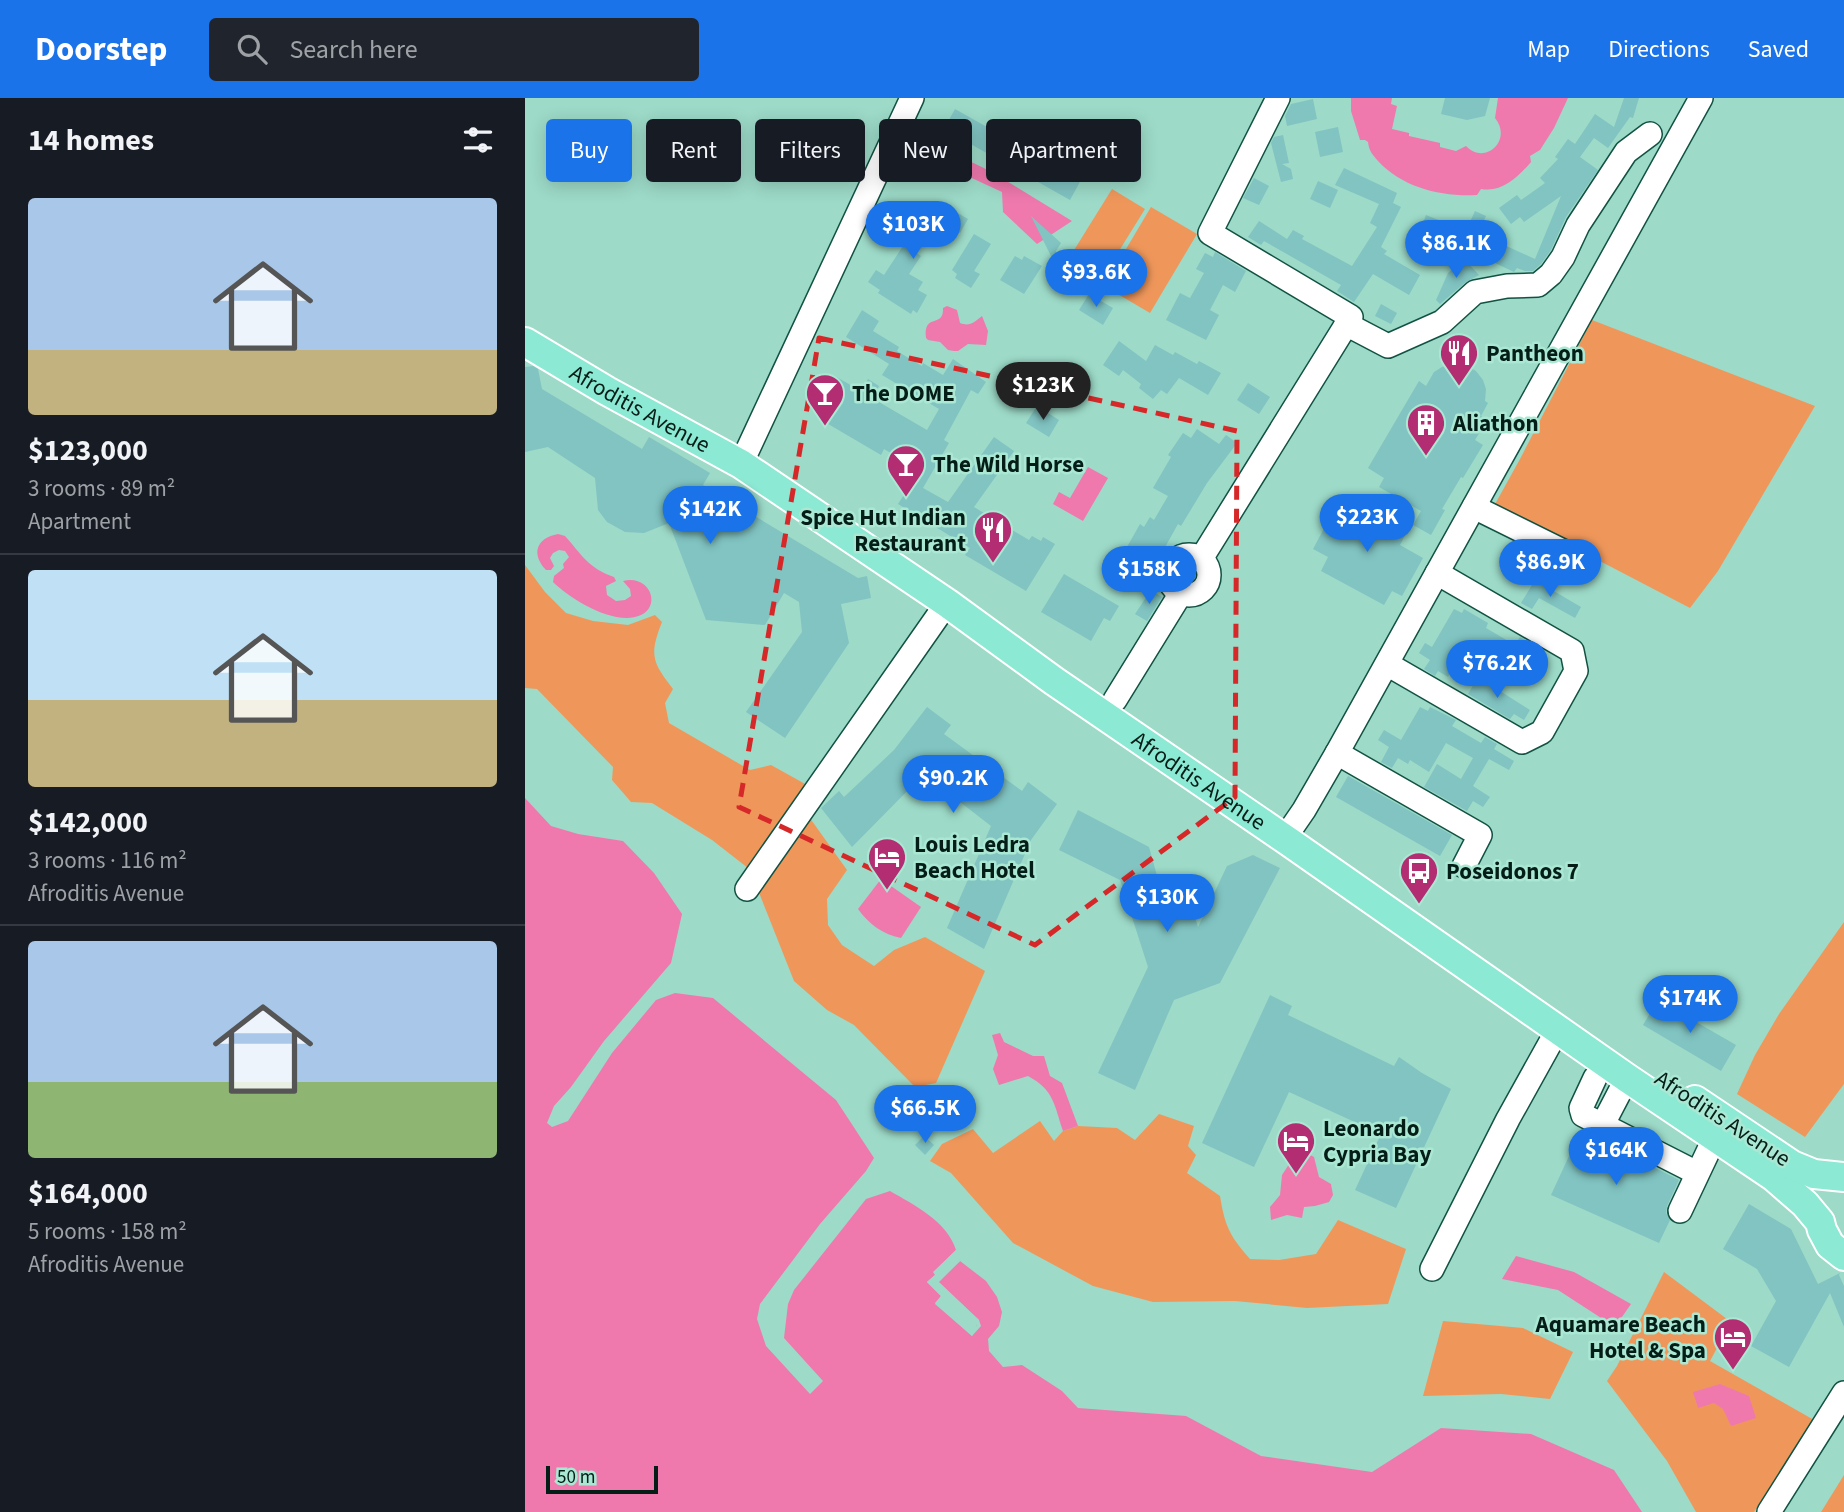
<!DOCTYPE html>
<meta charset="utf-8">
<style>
:root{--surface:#171b24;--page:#20242c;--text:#f1f3f6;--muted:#9ea1a6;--line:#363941;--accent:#1a73e8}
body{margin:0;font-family:"Source Sans 3",sans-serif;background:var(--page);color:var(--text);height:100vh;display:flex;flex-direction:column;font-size:26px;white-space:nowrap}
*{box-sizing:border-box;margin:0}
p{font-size:23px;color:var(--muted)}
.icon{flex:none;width:38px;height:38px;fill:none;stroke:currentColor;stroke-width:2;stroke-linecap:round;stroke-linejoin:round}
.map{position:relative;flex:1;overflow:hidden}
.side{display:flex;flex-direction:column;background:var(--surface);width:525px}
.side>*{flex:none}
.top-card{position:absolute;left:21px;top:21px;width:665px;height:63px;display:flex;gap:14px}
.scale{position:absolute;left:21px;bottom:18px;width:112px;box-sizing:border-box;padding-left:7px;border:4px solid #041d17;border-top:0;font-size:19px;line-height:24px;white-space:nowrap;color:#041d17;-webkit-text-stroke:5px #aae8d4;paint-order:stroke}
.price{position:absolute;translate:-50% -60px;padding:0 16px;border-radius:24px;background:var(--accent);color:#fff;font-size:23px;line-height:46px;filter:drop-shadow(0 2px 4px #0008)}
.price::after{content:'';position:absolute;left:50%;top:42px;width:21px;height:16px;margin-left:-10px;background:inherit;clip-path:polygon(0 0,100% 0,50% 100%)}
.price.on{background:#222;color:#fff}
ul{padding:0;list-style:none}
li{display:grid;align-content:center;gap:14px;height:371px;padding:0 28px}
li+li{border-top:2px solid var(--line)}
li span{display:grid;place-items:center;height:217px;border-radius:7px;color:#555}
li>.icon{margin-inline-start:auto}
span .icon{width:126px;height:126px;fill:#fffc;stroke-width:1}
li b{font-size:30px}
h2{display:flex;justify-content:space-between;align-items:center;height:84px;padding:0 28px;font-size:30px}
.pill{padding:0 24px;border-radius:7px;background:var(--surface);box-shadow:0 4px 18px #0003;font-size:24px;line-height:63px}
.pill.on{background:var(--accent);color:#fff}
header{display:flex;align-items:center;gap:42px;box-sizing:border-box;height:98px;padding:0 35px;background:var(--accent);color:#fff}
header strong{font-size:33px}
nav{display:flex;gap:38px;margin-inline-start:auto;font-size:24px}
.search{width:490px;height:63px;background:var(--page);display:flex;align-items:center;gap:18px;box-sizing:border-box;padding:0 24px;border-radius:7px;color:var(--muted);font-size:26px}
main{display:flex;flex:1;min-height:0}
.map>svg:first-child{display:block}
.green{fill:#ef975b}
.water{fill:#ef79ad}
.pier{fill:#9ddac8}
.building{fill:#81c4c2}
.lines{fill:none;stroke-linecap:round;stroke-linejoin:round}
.minor-casing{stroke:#115243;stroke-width:26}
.major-casing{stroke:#fff;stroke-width:32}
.minor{stroke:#fff;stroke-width:23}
.major{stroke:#8ce9d3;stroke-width:28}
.marked{fill:none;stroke:#d62828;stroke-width:5;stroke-dasharray:14 9;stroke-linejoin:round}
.labels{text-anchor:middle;stroke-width:5;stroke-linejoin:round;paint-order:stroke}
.poi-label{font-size:23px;font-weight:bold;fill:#041d17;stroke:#aae8d4;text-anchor:start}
.street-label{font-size:23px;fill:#041d17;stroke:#aae8d4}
</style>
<header>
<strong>Doorstep</strong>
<div class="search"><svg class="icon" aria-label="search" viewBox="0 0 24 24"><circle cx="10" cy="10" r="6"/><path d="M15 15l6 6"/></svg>Search here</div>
<nav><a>Map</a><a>Directions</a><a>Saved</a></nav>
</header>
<main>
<section class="side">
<h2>14 homes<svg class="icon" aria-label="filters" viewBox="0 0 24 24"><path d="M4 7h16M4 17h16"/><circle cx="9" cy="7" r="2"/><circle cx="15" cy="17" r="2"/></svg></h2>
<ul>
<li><span style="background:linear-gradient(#a9c7e8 70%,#c2b280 0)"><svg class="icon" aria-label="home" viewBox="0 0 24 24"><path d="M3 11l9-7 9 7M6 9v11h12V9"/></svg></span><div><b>$123,000</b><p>3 rooms · 89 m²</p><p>Apartment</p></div></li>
<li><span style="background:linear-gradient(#bfe0f5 60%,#c2b280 0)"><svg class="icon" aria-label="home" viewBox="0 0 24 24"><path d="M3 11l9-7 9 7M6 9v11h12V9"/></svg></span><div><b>$142,000</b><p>3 rooms · 116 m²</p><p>Afroditis Avenue</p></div></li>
<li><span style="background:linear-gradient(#a9c7e8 65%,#8fb573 0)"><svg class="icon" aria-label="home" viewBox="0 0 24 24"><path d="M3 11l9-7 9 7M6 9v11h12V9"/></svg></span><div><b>$164,000</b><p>5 rooms · 158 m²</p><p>Afroditis Avenue</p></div></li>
</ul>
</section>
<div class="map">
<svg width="1319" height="1414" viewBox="0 0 1319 1414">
<rect width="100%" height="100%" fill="#9ddac8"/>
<!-- green -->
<g class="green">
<polygon points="587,91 620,111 579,177 546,157"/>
<polygon points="626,109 672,136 625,215 579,188"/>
<polygon points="1067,222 1290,308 1193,473 1165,510 969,408 995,361"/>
<path d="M0,467l20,27 21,21 27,8 35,4 27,-10 7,7c-13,33 -10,40 11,67l-8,14 4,20 81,47 21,-5 36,20 -59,83 -36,-28 -60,-37 -21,-1 -19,-22 1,-13 -76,-78 -12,-1z"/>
<polygon points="282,716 322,772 302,801 303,827 317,847 349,868 369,852 400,839 460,873 411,985 390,989 329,927 302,912 269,883 231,787"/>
<polygon points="1319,824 1319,986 1280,1039 1212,996 1230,957 1254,916"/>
<path d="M634,1016l35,12 -6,20 8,9 -9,18 33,23c5,31 10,40 30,63l29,1 37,-6 22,-34 68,29 -18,55 -81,4 -72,-7 -82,1 -60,-16 -80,-43 -62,-70 -21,-12 12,-17 31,-15 20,24 47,-32 14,20 9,-10 15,-5 39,2 18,12z"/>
<polygon points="1139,1174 1206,1224 1185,1263 1289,1322 1229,1414 1171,1414 1142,1363 1082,1283 1092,1268"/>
<polygon points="918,1223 998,1230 1048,1254 1025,1301 976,1296 898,1298"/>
<polygon points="1319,1377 1319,1414 1296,1414"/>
</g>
<!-- water -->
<g class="water">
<path d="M826,0h41l-1,6 6,2 -5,23 17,4v3l31,7v4l16,4 10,-5c19,20 47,-6 29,-28l3,-20h70l-14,30 -14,22 -10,6 1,6c-13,15 -29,31 -50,27l-4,6c-35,2 -74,-7 -99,-34 -6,-7 -9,-10 -10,-19l-3,-2h-5l-9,-29z"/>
<polygon points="405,44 467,74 547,123 512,146 478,114 477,94 397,57"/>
<path d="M422,208l10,4 3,13c10,4 14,-1 22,-7l6,15 -2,14 -18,-1 -10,7h-4l-6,-1 -8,-8 -12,-2 -2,-2c-3,-26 18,-9 17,-30z"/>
<polygon points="563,369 583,380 558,423 528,406 534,394 545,400"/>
<path d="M33,436l7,2c17,19 23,32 49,41l2,4 -10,5 1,9 9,6 9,-1 6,-4 -1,-7 -7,-8c26,-7 39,24 18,34 -26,12 -71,-16 -88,-33l1,-6 10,-8 -1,-4 6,-7 -4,-6 -6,-1 -6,3 -3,5 4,8 -3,4h-5c-15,-16 -10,-32 12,-36z"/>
<path d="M0,700l26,28 27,8 45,7 31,32 28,41 -11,49 -67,78 -33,46 -17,19 -7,17 5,4 16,-6 44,-68 44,-53 19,-7 38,5 123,102 38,58 -8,13 -46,53 -60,80 -3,15 9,27 44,48 13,-13 -39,-43 4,-34 6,-14 72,-91 24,-8c24,14 57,30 66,59l-22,22 2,2 -9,8 14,14 -6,8 37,32 7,-16 -41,-38 22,-21 26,20 11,16 5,15 -3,14 -11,13 1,12 14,16 19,-2 40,26 16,17 108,8 75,40 111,16 69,-44 90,6 83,36 28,42h-1117z"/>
<path d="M356,781l40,28 -20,31c-19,-4 -32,-14 -43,-29z"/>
<path d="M475,935l4,9 29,14h11l6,20 12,7 16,43 -15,5c-9,-27 -9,-41 -35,-55l-29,9 -6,-16 5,-14 -6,-20z"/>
<polygon points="774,1051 789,1059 794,1079 806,1086 808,1097 804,1104 790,1108 779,1109 777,1120 762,1117 746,1122 745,1109 755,1097 757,1077"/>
<polygon points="991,1158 1049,1174 1106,1206 1090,1229 1033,1192 977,1181"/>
<polygon points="1195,1286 1224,1298 1231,1320 1206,1328 1198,1311 1189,1305 1173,1310 1168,1294"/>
</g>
<!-- pier -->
<polygon class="pier" points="431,1152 432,1155 413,1174 414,1178 407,1185 419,1197 419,1200 415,1205 447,1233 452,1227 451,1224 410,1185 411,1182 434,1159 435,1163 414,1184 454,1222 456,1228 447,1238 410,1205 416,1198 402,1184 410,1177 408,1174"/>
<!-- building -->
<g class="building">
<polygon points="920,0 965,0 960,18 942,22 916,16"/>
<polygon points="1099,0 1114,0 1108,20 1105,19 1083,50 1069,40 1055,59 1073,72 1041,119 1026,152 1016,166 1008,173 1000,173 992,170 989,174 934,148 950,113 961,118 953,135 1010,161 1036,98 999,124 995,119 986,126 974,110 992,97 996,102 1020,85 1015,80 1033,61 1030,59 1043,41 1050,46 1070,16 1089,29"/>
<polygon points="788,1 792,21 762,28 760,18 766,6"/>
<polygon points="430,11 556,82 545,102 419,31"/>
<polygon points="813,29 818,54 795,59 790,34"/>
<polygon points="758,37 764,65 757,66 766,71 768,81 756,84 746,45 749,39"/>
<polygon points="819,70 872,95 868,105 876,109 856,149 862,153 859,156 895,177 884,197 848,176 829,204 812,193 816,187 739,143 736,147 723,139 734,123 762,141 768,132 779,138 777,141 827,168 852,129 845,125 854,106 810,87"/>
<polygon points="729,80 744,88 734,107 718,100"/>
<polygon points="793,83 813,92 805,110 785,101"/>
<polygon points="407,106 423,115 426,111 443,121 435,135 421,126 418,130 411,126 390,154 396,158 384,176 398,184 393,192 402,197 392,215 388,212 386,216 353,195 355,192 343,184 351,172 359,177 378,148 372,145 383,127 391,132"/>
<polygon points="901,117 921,125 914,145 893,138"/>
<polygon points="506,118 536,145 531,153 531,168"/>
<polygon points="449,136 466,146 449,173 455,176 446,190 430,180 432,176 427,172"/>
<polygon points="690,154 721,173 710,194 698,187 685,212 694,217 681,242 641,222 655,195 665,200 679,175 671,171 680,155 688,159"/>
<polygon points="490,158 497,162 499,158 517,168 499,196 475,182"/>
<polygon points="939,161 954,177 941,184 915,206 911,202 923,175"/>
<polygon points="564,196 588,210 578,227 554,212"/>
<polygon points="856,206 872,215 866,226 850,218"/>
<polygon points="337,212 354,223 348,233 374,249 372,253 397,268 398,265 418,277 428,261 461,284 453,296 446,292 419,342 424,345 398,390 423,404 469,339 489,353 449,409 504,442 507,438 516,443 518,439 530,446 501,493 440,457 445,450 373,406 395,372 359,351 356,357 298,323 302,316 290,309 308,277 336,293 343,281 354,288 347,300 402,332 414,311 357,277 364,266 321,239"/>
<polygon points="594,243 621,263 630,247 648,257 650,254 672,266 674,263 696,275 683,297 654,280 642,296 636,292 628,301 614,290 616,286 598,272 594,278 578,267"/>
<polygon points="498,265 501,267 503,265 518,274 505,294 487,282"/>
<polygon points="928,265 940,267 951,273 958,282 961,291 960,303 963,305 956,318 962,322 950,342 958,347 938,380 936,379 917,411 920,412 906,437 888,427 896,413 854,389 859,380 843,370 894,283 901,288 909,274 917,269"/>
<polygon points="8,268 13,271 17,291 117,351 124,339 185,375 178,387 333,480 342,478 346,500 316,506 324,545 260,640 221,614 277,534 274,504 259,495 240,527 181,522 144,425 119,435 100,434 82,424 73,412 70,380 23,349 0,354 0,269"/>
<polygon points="723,285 745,299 734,316 712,302"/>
<polygon points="512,308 534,322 524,339 501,325"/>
<polygon points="672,331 694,346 701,337 712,345 682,385 656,428 653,426 624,478 610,470 617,458 602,449 615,426 619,429 625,419 629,422 643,398 628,390 646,359 643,357 658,335 666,340"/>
<polygon points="835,409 882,433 875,447 898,460 877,498 867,493 859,507 796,473 803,459 788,451 810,410 829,420"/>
<polygon points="539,476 594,508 585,523 579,520 566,543 516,514"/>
<polygon points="1010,482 1056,509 1050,520 1014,500 1007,511 996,505"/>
<polygon points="626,492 637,499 622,523 610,516"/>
<polygon points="929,511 937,515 939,511 963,525 961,530 990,547 995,539 1007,546 1003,553 1023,565 1017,575 997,563 993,571 980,564 982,562 955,546 935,581 925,575 923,579 913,573 910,578 899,571 905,562 894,555 900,545 907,549"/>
<polygon points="953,579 1005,612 999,622 989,616 985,621 943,596"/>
<polygon points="402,609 426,627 419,636 497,693 503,684 532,706 506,742 459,851 422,830 466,728 399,676 327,749 296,710 314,693 319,699 369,652"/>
<polygon points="895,609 903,613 905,609 931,622 927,628 956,645 960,639 972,646 969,651 989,663 984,672 964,661 948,688 965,699 958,709 948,703 942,713 899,689 912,666 936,681 948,660 921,645 904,674 885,662 883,666 873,660 867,670 856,664 864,649 853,642 859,632 876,642"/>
<polygon points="823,678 927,737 915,758 811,699"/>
<polygon points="553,712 624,749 641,810 658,779 673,829 702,768 728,757 755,770 695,885 649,902 610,992 573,975 623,869 595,782 534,752"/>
<polygon points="745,897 767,908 763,917 869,968 874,959 897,975 926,991 871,1110 830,1092 856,1036 764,994 729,1069 677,1045"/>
<polygon points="1133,902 1211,947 1196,973 1118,927"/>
<polygon points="1056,1032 1154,1082 1142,1108 1141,1115 1145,1122 1134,1145 1026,1097"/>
<polygon points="399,1038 409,1047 400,1057 390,1047"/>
<polygon points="1224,1106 1266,1131 1293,1186 1315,1175 1314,1177 1319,1188 1319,1229 1305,1195 1264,1269 1226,1248 1251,1203 1232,1171 1198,1151"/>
</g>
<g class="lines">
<!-- minor casing -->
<g class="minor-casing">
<g id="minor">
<polyline points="821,226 863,248 917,224 950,194 982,188 1013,187 1026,176 1038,159 1053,127 1101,54 1125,36"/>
<polyline points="216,366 387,0"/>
<polyline points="949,409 1054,461"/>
<circle cx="664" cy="477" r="20"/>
<polyline points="676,461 826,219 685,135 753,0"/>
<polyline points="862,566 997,644 1017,634 1051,573 1047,553 912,475"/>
<polyline points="590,602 656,495"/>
<polyline points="812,655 955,737 939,768"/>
<polyline points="768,728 779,712 812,655 1176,0"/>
<polyline points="222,791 422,505"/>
<polyline points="1070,980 1056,1010 1058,1017 1172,1075"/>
<polyline points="1077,1028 1102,980"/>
<polyline points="1155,1113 1190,1039"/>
<polyline points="907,1171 983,1021 1033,931"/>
<polyline points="1244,1414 1319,1295"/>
</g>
</g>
<!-- major casing -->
<g class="major-casing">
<g id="major">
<path id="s1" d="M0,244l82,49 134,73 206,139 107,78 234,160 339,237 147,99 31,27 15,18 2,8 8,15 14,11"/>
<polyline points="1170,1002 1267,1067 1289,1076 1319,1079"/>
</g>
</g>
<!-- minor -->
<use href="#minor" class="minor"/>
<!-- major -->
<use href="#major" class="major"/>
</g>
<!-- marked area -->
<path class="marked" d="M294,240l418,93 -2,366 -200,148 -296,-138z"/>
<!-- icons -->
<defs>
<g id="restaurant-pin" transform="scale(2.0125)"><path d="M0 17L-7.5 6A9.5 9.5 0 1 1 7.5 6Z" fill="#b32d72" stroke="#aae8d4"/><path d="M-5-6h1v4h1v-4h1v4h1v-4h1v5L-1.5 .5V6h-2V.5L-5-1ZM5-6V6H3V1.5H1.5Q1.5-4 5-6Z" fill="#fff"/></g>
<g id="bar-pin" transform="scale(2.0125)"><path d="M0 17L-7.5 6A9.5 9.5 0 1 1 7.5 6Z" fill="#b32d72" stroke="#aae8d4"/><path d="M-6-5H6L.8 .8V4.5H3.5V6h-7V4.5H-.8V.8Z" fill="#fff"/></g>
<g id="building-pin" transform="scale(2.0125)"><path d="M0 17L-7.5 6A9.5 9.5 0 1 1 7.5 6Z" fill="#b32d72" stroke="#aae8d4"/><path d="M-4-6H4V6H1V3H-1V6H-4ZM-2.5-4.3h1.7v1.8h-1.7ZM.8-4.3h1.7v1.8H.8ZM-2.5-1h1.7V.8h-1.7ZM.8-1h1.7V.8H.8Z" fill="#fff"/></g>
<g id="hotel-pin" transform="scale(2.0125)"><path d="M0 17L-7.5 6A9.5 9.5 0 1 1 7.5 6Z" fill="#b32d72" stroke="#aae8d4"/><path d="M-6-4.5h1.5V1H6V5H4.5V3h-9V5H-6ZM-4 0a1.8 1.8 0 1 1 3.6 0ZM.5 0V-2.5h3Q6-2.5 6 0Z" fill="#fff"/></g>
<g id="bus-pin" transform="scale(2.0125)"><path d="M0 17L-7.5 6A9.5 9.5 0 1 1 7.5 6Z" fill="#b32d72" stroke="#aae8d4"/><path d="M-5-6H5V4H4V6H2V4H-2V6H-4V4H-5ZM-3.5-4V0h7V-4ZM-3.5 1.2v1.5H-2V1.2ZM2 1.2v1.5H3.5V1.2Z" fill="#fff"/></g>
</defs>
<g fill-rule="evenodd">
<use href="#restaurant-pin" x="934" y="255"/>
<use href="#bar-pin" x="300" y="295"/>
<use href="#building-pin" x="901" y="325"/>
<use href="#bar-pin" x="381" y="366"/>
<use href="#restaurant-pin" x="468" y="432"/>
<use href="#hotel-pin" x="362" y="759"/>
<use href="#bus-pin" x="894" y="773"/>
<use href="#hotel-pin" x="771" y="1043"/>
<use href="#hotel-pin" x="1208" y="1239"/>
</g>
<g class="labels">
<!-- poi labels -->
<g class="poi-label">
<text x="961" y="263">Pantheon</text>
<text x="327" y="303">The DOME</text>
<text x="928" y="333">Aliathon</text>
<text x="408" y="374">The Wild Horse</text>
<text x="441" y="427" text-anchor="end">Spice Hut Indian<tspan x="441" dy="26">Restaurant</tspan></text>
<text x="389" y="754">Louis Ledra<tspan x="389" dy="26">Beach Hotel</tspan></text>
<text x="921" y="781">Poseidonos 7</text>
<text x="798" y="1038">Leonardo<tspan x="798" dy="26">Cypria Bay</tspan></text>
<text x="1181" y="1234" text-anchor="end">Aquamare Beach<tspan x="1181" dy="26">Hotel &amp; Spa</tspan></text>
</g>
<!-- street labels -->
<g class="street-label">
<text dy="8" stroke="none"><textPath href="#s1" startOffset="133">Afroditis Avenue</textPath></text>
<text dy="8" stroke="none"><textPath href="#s1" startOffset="805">Afroditis Avenue</textPath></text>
<text transform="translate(1198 1020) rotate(33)" y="8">Afroditis Avenue</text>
</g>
</g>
</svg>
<div class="scale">50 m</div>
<b class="price" style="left:388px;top:163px">$103K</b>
<b class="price" style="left:931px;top:182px">$86.1K</b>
<b class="price" style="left:571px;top:211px">$93.6K</b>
<b class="price on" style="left:518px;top:324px">$123K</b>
<b class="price" style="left:185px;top:448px">$142K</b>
<b class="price" style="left:842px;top:456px">$223K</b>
<b class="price" style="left:1025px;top:501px">$86.9K</b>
<b class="price" style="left:624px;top:508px">$158K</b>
<b class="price" style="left:972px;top:602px">$76.2K</b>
<b class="price" style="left:428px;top:717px">$90.2K</b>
<b class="price" style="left:642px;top:836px">$130K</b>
<b class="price" style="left:1165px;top:937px">$174K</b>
<b class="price" style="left:400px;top:1047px">$66.5K</b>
<b class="price" style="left:1091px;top:1089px">$164K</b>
<div class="top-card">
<a class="pill on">Buy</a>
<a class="pill">Rent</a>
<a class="pill">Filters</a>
<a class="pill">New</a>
<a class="pill">Apartment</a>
</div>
</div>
</main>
